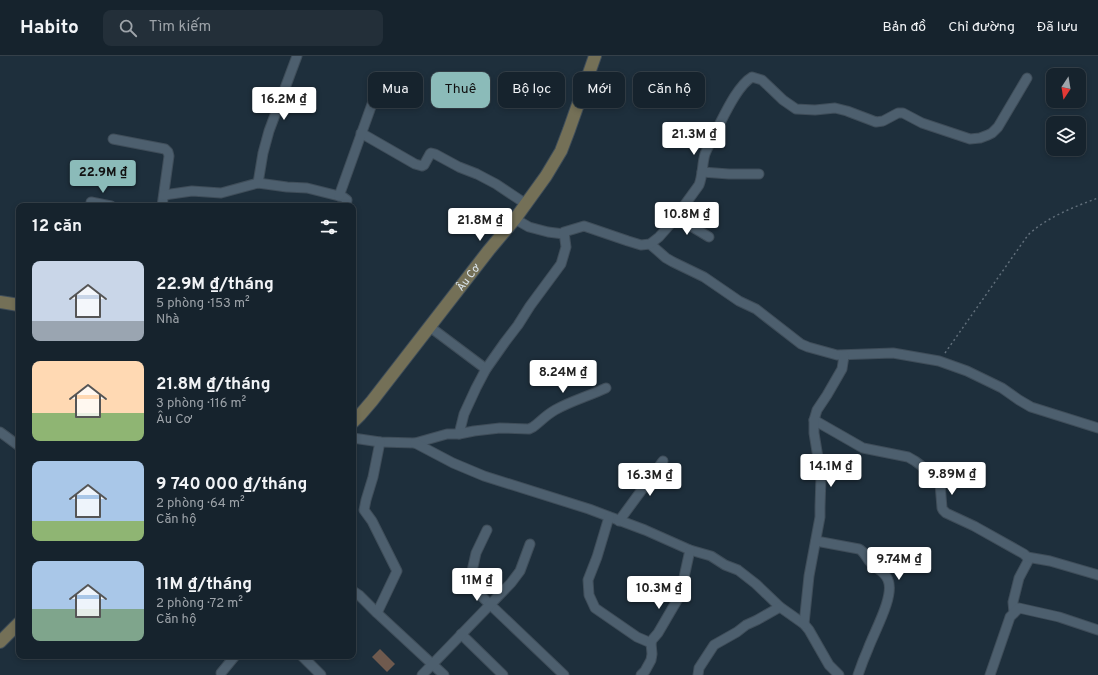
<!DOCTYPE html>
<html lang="vi">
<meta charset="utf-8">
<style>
:root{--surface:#16232d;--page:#232f39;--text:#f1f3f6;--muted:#9ea4aa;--line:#354049;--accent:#8bbbb9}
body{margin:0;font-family:Overpass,sans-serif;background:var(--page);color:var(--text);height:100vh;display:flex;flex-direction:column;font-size:15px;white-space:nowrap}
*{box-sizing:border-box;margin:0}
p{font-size:13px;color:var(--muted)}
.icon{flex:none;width:22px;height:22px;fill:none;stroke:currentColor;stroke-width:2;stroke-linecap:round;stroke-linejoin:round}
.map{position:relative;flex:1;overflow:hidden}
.drawer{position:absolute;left:16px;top:147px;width:340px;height:456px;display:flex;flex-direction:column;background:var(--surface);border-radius:8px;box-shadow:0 2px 6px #0003,0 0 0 1px var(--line)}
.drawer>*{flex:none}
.top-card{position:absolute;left:368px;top:16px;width:380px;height:36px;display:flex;gap:8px}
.needle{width:26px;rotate:192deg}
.fabs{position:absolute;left:1046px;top:12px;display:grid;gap:8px}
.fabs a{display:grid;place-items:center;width:40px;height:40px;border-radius:8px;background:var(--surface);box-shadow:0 2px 6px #0003,0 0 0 1px var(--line);font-size:20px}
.price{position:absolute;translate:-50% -34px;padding:0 9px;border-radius:4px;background:#fff;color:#222;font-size:13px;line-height:26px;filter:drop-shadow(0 1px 2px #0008)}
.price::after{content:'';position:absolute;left:50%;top:24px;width:12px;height:9px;margin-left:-6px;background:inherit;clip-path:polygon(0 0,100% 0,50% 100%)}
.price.active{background:var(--accent);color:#111}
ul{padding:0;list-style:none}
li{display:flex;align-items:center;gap:12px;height:100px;padding:0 16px}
li span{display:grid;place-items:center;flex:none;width:112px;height:80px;border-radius:8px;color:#555}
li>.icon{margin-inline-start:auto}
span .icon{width:48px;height:48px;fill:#fffc;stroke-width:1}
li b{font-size:17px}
h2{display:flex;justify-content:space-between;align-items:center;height:48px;padding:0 16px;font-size:17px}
.pill{padding:0 14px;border-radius:8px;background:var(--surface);box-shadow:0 2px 6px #0003,0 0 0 1px var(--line);font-size:14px;line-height:36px}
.pill.active{background:var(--accent);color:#111}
header{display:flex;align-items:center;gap:24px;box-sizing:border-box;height:56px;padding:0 20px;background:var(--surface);border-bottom:1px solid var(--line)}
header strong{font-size:19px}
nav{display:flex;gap:22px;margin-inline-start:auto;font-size:14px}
.search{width:280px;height:36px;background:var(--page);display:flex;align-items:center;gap:10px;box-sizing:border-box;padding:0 14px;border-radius:8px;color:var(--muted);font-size:15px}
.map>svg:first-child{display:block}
.building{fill:#6f5a4e}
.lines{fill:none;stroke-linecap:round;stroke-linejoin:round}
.street-casing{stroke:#3f4d59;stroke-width:11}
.secondary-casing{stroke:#3f4d59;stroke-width:14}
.path{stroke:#606e7a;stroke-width:1.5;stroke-dasharray:2 3;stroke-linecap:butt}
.street{stroke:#4d5f6e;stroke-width:9}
.secondary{stroke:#747057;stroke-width:12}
.labels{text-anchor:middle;stroke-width:3;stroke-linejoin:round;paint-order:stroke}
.street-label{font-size:11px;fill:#dee8f1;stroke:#152532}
</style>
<header>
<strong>Habito</strong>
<div class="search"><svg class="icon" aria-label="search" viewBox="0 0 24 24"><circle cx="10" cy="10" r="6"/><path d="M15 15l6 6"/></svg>Tìm kiếm</div>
<nav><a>Bản đồ</a><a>Chỉ đường</a><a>Đã lưu</a></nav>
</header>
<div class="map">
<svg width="1098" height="619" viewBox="0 0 1098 619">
<rect width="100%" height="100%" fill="#1e2f3c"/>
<!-- building -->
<polygon class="building" points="380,593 395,608 387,616 372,601"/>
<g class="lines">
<!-- street casing -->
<g class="street-casing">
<g id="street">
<polyline points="361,77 415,108 422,110 424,109 430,98 431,97 435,98 459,111 477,118 496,128 526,148"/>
<polyline points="113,83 165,93 168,96 169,100 162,150"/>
<polyline points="702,116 729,118 759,118"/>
<polyline points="258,127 263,97 269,75 297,0"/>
<polyline points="164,139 192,135 221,137 258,127 287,131 307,132 343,141 347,144 346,150"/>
<polyline points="339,140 372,48"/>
<polyline points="91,146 111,150"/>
<polyline points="676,161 709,181"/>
<polyline points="515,163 529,171 548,176 564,178"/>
<polyline points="650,188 666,202 673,206 704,221 739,245 756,253 801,288 808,291 837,299 893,297 939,305 967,315 1002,332 1019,344 1031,351 1098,372"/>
<polyline points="430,271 486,313"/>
<polyline points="814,364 863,392 908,401 915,405 935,420 940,427 942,452 943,454 946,457 974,470 1024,498 1027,501 1028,505 1019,522 1013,546 1014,557"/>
<polyline points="0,376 19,390"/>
<path d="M459,378l5,-20 12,-26 10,-19 19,-27 13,-17 12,-19 31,-42 5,-17 -2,-15 20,-6 44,15 13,4 9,-1 9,-7 14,-16 26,-36c4,-10 3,-21 6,-31 3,-8 8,-15 11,-23 8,-15 21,-45 36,-54l10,3 21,20 13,9 19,1 20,-2 12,3 29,11 7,-1 15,-8h5l19,10 48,16 10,-1 8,-3 4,-2 6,-6 29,-49"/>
<path d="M353,382l27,4 35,1 32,-9h12l15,-3 26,-3 29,1 4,-2c7,-5 13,-12 22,-17 16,-9 34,-14 51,-22"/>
<polyline points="415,387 453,407 484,420 589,453 645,474 690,494 711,500 725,509 738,514 756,528 780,551 804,568 809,574 829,609 839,619"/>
<polyline points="609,461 597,501 588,524 589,539 595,552 637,581 651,587"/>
<polyline points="619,465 663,405"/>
<polyline points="487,474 476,497 472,515 477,536 564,619"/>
<path d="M816,485l43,8c6,3 7,9 12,14 5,6 14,8 17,17 7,16 -14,52 -20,69 -4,9 -7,17 -10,26"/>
<polyline points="1027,501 1050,505 1098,519"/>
<polyline points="353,535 359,539 377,557 444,619"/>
<polyline points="377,557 397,515 372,465 364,454 366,444 373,421 380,386"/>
<polyline points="804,568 809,520 820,461 820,451 821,420 814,377 814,364 817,354 827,339 842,313 844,300"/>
<polyline points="461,578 503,619"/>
<polyline points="302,600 321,619"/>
<polyline points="221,617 235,600"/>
<polyline points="422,619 511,527 520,515 530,488"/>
<polyline points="641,619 645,615 651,604 652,598 651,587 652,584 658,577 679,541 683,526 690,494"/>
<polyline points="698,619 699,612 714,589 737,576 746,569 757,564 780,551"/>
<polyline points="990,619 1009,564 1010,561 1019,552 1059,561 1098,574"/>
</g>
</g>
<!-- secondary casing -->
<g class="secondary-casing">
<g id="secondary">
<polyline points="0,246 19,249"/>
<path id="s1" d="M353,366l7,-7 12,-14 117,-151 26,-31 31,-43 15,-25 8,-21 26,-74"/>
<polyline points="0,586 19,567"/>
</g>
</g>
<!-- path -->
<path class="path" d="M945,297l83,-118c19,-18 46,-28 70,-37"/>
<!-- street -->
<use href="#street" class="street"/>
<!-- secondary -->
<use href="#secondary" class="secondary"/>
</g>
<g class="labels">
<!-- street labels -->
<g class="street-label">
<text dy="4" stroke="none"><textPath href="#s1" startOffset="185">Âu Cơ</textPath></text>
</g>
</g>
</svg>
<div class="fabs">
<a><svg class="needle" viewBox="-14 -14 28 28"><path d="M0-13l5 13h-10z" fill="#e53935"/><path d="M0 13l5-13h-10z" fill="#9ea4aa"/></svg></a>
<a><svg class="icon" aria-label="layers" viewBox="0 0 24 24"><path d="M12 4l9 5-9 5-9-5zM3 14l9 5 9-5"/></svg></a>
</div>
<b class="price" style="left:284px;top:65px">16.2M ₫</b>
<b class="price" style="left:694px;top:100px">21.3M ₫</b>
<b class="price active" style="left:103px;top:138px">22.9M ₫</b>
<b class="price" style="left:687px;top:180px">10.8M ₫</b>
<b class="price" style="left:480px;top:186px">21.8M ₫</b>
<b class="price" style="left:563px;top:338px">8.24M ₫</b>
<b class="price" style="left:831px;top:432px">14.1M ₫</b>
<b class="price" style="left:952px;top:440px">9.89M ₫</b>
<b class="price" style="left:650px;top:441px">16.3M ₫</b>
<b class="price" style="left:899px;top:525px">9.74M ₫</b>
<b class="price" style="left:477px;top:546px">11M ₫</b>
<b class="price" style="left:659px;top:554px">10.3M ₫</b>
<div class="top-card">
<a class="pill">Mua</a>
<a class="pill active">Thuê</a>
<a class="pill">Bộ lọc</a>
<a class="pill">Mới</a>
<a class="pill">Căn hộ</a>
</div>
<section class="drawer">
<h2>12 căn<svg class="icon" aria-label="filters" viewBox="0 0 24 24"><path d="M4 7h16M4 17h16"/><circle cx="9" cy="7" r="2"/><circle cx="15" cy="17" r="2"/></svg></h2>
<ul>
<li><span style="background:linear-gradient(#c9d6e8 75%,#9aa5b1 0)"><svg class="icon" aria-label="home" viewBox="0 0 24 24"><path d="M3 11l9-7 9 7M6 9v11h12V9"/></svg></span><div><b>22.9M ₫/tháng</b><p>5 phòng · 153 m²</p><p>Nhà</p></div></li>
<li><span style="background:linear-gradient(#ffd9b3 65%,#8fb573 0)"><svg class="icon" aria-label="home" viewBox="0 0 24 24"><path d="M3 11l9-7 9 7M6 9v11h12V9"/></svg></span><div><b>21.8M ₫/tháng</b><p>3 phòng · 116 m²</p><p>Âu Cơ</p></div></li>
<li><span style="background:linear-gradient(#a9c7e8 75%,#8fb573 0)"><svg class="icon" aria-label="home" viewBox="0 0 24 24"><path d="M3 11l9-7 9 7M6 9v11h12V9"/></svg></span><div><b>9 740 000 ₫/tháng</b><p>2 phòng · 64 m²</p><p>Căn hộ</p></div></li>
<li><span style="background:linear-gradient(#a9c7e8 60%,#7fa58c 0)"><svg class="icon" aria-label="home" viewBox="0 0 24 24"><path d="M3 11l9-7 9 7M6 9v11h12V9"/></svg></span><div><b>11M ₫/tháng</b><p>2 phòng · 72 m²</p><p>Căn hộ</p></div></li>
</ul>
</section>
</div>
